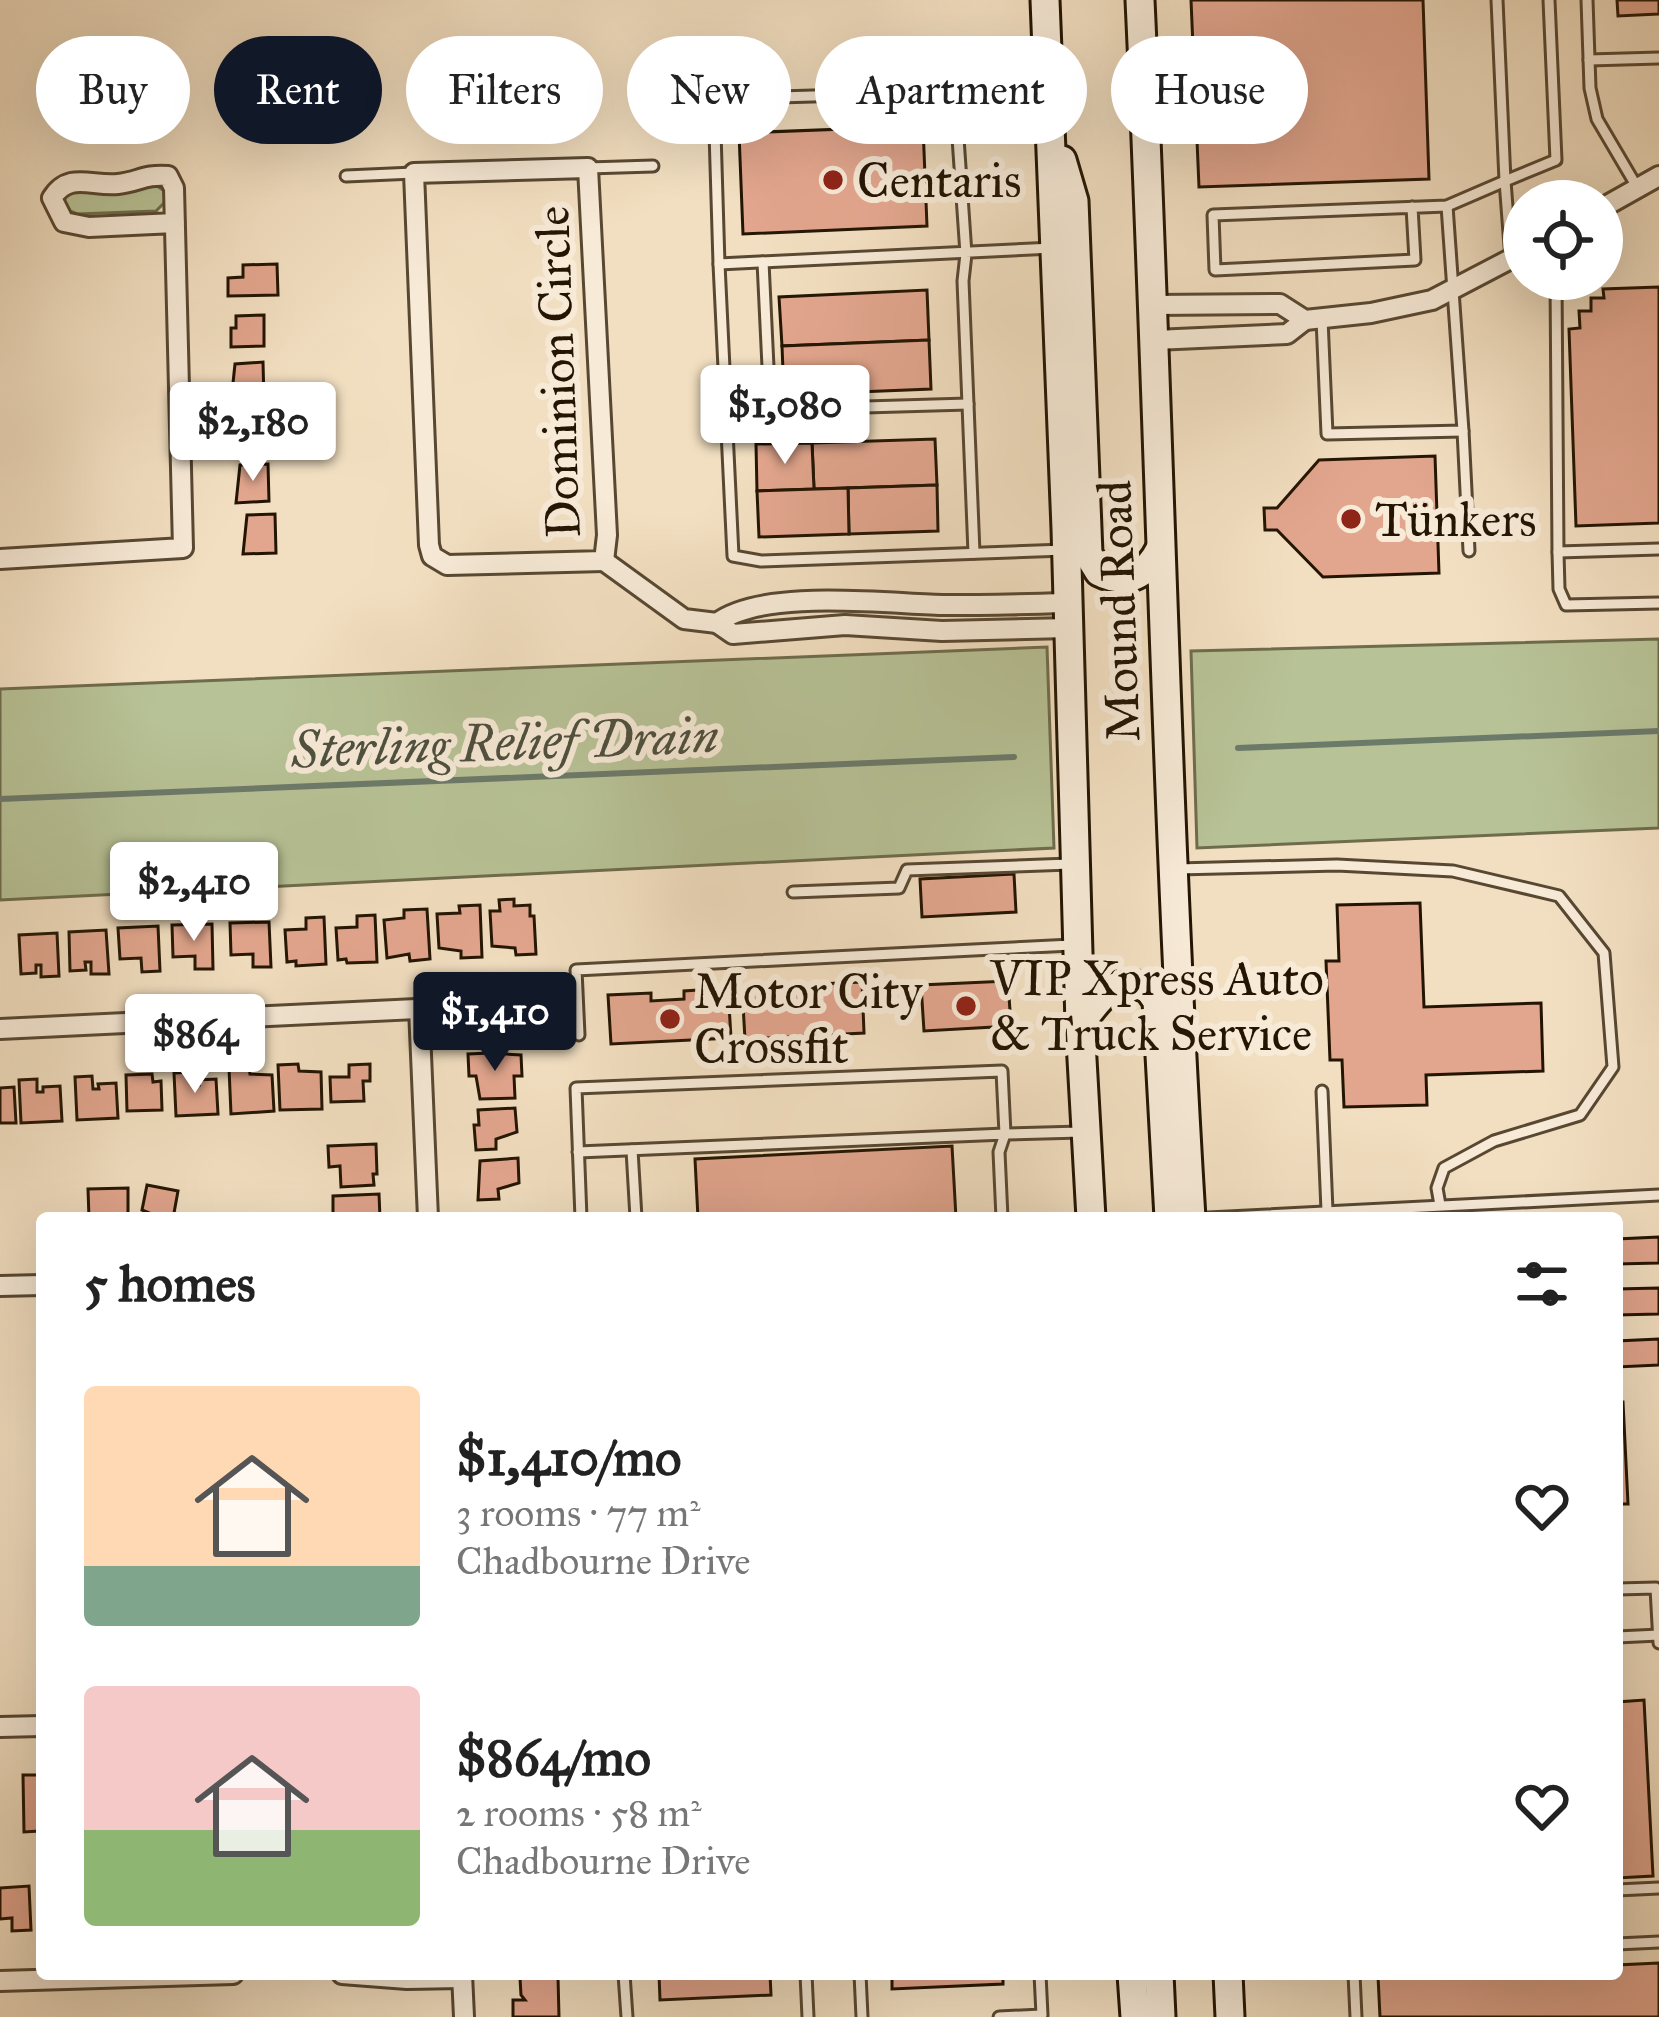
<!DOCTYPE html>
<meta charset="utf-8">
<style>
:root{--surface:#fff;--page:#f6f6f6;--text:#222;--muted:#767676;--accent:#111827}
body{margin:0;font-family:"IM FELL Great Primer",serif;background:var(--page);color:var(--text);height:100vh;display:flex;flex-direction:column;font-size:45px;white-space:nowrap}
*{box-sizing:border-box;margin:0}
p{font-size:39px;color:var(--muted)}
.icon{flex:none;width:66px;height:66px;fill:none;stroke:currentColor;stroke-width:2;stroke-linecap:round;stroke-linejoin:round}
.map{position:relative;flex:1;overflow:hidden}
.panel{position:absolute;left:36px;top:1212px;width:1587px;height:768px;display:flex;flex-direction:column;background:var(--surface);border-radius:12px;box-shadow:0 12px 48px #0002}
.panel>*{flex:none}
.guide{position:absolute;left:36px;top:36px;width:1587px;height:108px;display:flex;gap:24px}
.buttons{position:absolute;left:1503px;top:180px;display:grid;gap:24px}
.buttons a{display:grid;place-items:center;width:120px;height:120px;border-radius:50%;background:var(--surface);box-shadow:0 12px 48px #0002;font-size:60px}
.price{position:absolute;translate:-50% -102px;padding:0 27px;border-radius:12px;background:#fff;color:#222;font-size:39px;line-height:78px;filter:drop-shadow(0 3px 6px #0008)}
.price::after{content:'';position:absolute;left:50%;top:72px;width:36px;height:27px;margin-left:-18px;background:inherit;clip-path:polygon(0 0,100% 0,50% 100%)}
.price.current{background:var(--accent);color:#fff}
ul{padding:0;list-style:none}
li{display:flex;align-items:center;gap:36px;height:300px;padding:0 48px}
li span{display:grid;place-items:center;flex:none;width:336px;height:240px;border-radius:12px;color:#555}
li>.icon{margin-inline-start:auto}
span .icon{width:144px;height:144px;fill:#fffc;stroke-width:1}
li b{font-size:51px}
h2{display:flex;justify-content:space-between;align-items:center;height:144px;padding:0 48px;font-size:51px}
.chip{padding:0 42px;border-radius:54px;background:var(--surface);box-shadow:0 12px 48px #0002;font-size:42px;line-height:108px}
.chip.current{background:var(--accent);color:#fff}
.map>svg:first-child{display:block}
.green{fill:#b7c296;stroke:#6e6c4c;stroke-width:3}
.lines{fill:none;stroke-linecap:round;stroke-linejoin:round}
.stream{stroke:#6c7a6a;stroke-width:6}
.building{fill:#e2a68e;stroke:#241503;stroke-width:3}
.service-casing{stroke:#584832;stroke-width:15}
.minor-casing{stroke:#584832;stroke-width:24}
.secondary-casing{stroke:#241503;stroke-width:33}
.service{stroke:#f7ead7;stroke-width:9}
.minor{stroke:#f7ead7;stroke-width:18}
.secondary{stroke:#f7ead7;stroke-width:27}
.poi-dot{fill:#8f2418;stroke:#f7ead7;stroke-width:4.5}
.labels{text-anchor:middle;stroke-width:12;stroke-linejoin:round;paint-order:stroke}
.poi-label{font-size:48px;fill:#241503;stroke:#f7ead7;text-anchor:start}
.street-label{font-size:48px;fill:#241503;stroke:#f7ead7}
.water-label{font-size:51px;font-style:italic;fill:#4e503f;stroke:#f7ead7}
</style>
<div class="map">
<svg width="1659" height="2017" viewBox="0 0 1659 2017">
<rect width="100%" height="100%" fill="#f2dfc1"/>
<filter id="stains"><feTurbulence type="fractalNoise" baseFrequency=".00167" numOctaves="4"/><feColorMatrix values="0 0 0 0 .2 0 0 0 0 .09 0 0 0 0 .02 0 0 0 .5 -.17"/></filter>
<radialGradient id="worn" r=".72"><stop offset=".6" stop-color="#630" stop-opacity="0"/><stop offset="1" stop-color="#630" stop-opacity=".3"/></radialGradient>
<!-- green -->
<g class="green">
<polygon points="154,184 166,192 167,200 156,211 77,214 70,211 64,200 72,189 110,193"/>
<polygon points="1659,639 1659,828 1197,848 1191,651"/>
<polygon points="1047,647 1054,848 0,900 0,689"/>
</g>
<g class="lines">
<!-- stream -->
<g class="stream">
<polyline points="1238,748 1659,731"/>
<polyline points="0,799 1014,757"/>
</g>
</g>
<!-- building -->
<g class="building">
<polygon points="1191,0 1423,0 1429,179 1199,187"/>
<polygon points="1617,0 1659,0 1659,14 1618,16"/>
<polygon points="923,126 927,226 743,234 739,133"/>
<polygon points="277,264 278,295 228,296 228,278 243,277 243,265"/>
<polygon points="1659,287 1659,523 1576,526 1569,329 1580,328 1579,311 1591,311 1591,298 1604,298 1603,289"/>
<polygon points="927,290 929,340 782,346 779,297"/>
<polygon points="264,315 264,346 231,347 231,328 236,328 236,316"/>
<polygon points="929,340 931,389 784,395 782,346"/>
<polygon points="263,362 264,401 231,402 235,364"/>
<polygon points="267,416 268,447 235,448 234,430 240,430 239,417"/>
<polygon points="935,439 937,485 814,489 812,443"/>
<polygon points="812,443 814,489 757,491 756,444"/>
<polygon points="1435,456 1439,573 1323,577 1277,530 1265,530 1264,508 1277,508 1319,460"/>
<polygon points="268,464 269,501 236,503 240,465"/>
<polygon points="937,485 938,531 849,534 848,488"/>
<polygon points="848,488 849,534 759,537 757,491"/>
<polygon points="275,514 276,553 243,554 247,515"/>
<polygon points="1014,874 1016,912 922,917 920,879"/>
<polygon points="514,899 514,906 530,905 530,916 534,916 536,954 516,955 515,948 492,946 490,911 500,911 499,900"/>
<polygon points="1420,903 1424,1007 1541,1003 1543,1071 1426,1075 1427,1105 1344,1107 1342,1060 1330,1060 1326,961 1339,961 1337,905"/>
<polygon points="480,905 482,957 461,958 461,951 439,948 437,914 460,913 459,906"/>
<polygon points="427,909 430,959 410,961 409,954 387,958 384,920 404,918 404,910"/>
<polygon points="375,915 377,962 347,963 346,959 338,960 336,928 357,927 357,916"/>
<polygon points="324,917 326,964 296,966 296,961 287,962 285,930 306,929 306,918"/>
<polygon points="269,922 271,967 253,967 253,954 231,955 230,923"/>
<polygon points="212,924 213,969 195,969 195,956 173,957 172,925"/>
<polygon points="158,926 160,971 142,972 141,958 120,959 118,928"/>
<polygon points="106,930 109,974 91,974 91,962 85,962 86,970 70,971 69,932"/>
<polygon points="57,933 59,976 41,977 41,965 36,965 36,973 21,974 19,935"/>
<polygon points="1008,981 1011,1026 924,1031 921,985"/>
<polygon points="862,982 864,1033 745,1039 742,988 785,986 785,993 819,991 818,984"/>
<polygon points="728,988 731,1038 611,1044 608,995 651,993 651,1001 684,999 684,991"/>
<polygon points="490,1053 521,1055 522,1076 514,1076 515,1098 480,1099 476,1076 469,1076 468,1054"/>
<polygon points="298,1064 299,1071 321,1072 322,1109 280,1110 278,1065"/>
<polygon points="370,1064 370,1081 363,1081 364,1101 331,1102 330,1077 349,1077 349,1065"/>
<polygon points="249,1067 250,1074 272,1075 274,1111 231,1114 229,1068"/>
<polygon points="192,1072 193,1085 199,1085 198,1080 216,1079 218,1114 176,1116 174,1073"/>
<polygon points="152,1074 153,1082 161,1081 162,1110 127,1111 126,1075"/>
<polygon points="92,1076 93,1089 99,1089 98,1084 116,1083 118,1118 77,1120 75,1077"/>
<polygon points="37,1079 37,1092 43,1092 43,1087 60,1086 62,1121 21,1123 19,1080"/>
<polygon points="14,1087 16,1123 0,1123 0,1088"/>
<polygon points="515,1108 517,1132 496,1139 496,1149 476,1150 474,1125 479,1125 478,1110"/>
<polygon points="376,1144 377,1174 373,1174 374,1185 341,1187 340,1166 329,1167 328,1146"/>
<polygon points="952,1146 956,1218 698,1218 695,1159"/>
<polygon points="518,1158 519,1183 498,1189 499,1199 478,1200 480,1161"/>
<polygon points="147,1185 178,1191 174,1213 180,1214 179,1218 161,1218 142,1210"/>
<polygon points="128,1188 128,1218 89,1218 88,1189"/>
<polygon points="379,1194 380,1218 333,1215 333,1196"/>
<polygon points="1659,1237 1659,1263 1617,1264 1617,1239"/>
<polygon points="1659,1288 1659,1314 1617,1315 1617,1289"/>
<polygon points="1659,1339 1659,1365 1617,1367 1617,1341"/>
<polygon points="1617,1402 1623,1402 1628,1504 1617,1504"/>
<polygon points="1644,1700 1653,1876 1617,1878 1617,1702"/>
<polygon points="23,1775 41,1775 39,1831 24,1832"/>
<polygon points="29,1886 31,1930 12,1931 12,1918 0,1919 0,1888"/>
<polygon points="1659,1963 1659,2017 1380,2017 1378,1976 1617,1974 1617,1965"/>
<polygon points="659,1974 770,1974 771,1995 660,2000"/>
<polygon points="892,1974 1003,1974 1003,1984 892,1989"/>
<polygon points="558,1977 559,2017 513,2017 513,2000 525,2000 521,1995 520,1978"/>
</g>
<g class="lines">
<!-- service casing -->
<g class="service-casing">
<g id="service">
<polyline points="1587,0 1590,88 1597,119 1637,187"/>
<polyline points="1589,60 1659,58"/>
<polyline points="588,168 653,166"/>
<polyline points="346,176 414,173"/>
<polyline points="1412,207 1415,260 1215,270 1213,215 1447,206 1505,181 1497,0"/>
<polyline points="1511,259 1505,181 1556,160 1549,0"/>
<polyline points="763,262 770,409"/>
<polyline points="719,264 733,556 761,561 1065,550"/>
<polyline points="1556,279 1558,552 1659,549"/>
<polyline points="1322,319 1327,434 1463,431 1447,206"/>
<polyline points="726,411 968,404"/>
<polyline points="1463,431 1469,551"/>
<polyline points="1558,552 1559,589 1566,605 1659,603"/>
<polyline points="974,553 963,281 966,254 956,109 948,92 714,99 719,264 1053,248"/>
<polyline points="1177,869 1337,865 1453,871 1559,896 1604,953 1613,1067 1580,1115 1494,1141 1444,1168 1437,1188 1440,1205"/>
<polyline points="793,892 899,888 907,870 1070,864"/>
<polyline points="579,1035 576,970 1072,945"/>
<polyline points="1322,1091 1327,1211"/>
<polyline points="632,1150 636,1218"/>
<polyline points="578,1152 1005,1134 999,1152 1002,1218"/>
<polyline points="581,1218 576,1088 1002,1071 1005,1134 1081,1132"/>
<polyline points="1208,1218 1659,1195"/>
<polyline points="1617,1589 1656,1588 1659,1643"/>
<polyline points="1617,1637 1659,1635"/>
<polyline points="1617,1890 1659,1888"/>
<polyline points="1617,1944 1659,1942"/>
<polyline points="624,1974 627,2017"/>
<polyline points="806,1974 808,2017"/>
<polyline points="860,1974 862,2017"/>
<polyline points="1354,1974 1356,2017"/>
<polyline points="999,2017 1042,2015 1040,1974"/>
</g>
</g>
<!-- minor casing -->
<g class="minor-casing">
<g id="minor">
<polygon points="588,168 607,535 604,561 447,565 432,556 429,545 414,173"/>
<polyline points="1602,208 1659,176"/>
<polyline points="1154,305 1280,304 1305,320 1371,313 1432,300 1524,252"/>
<polyline points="1155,340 1287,334 1305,320"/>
<path d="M0,559l183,-11 -9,-360 -6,-12c-23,-2 -30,6 -50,8 -26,3 -49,-13 -66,14l12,24 25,5 86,-4"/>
<polyline points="604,561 684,619 717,623"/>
<path d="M1068,603c-40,1 -81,2 -122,2 -58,-1 -183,-17 -229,18l16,11 112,-9 97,6 127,-3"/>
<polyline points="419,1008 428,1218"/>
<polyline points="0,1029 543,1003"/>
<polyline points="0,1286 42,1285"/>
<polyline points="0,1727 42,1726"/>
<polyline points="342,1974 407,1979 462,1978"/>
<polyline points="462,1974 464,2017"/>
<polyline points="0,1981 233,1974"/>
</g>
</g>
<!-- secondary casing -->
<g class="secondary-casing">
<g id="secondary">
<polyline points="1045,0 1066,529 1080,1024 1091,1218"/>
<path d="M1140,0c19,406 26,812 51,1218"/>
<path d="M1062,160l12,41 14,353 11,18c28,14 48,3 61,-23"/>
<path d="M1080,1024c20,-26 32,-49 68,-36l9,13 12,217"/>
<polyline points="1132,1974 1135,2017"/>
<polyline points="1159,1974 1161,2017"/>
<polyline points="1228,1974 1230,2017"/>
</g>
</g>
<!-- service -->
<use href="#service" class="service"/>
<!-- minor -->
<use href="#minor" class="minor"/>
<!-- secondary -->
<use href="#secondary" class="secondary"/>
</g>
<!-- markers -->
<g class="poi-dot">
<circle cx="833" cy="180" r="12"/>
<circle cx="1351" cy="519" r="12"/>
<circle cx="966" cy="1006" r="12"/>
<circle cx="670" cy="1019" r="12"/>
</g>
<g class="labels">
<!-- poi labels -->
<g class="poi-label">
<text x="857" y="197">Centaris</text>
<text x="1375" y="536">Tünkers</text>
<text x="990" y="995">VIP Xpress Auto<tspan x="990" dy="55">&amp; Truck Service</tspan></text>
<text x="694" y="1008">Motor City<tspan x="694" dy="55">Crossfit</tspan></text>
</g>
<!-- street labels -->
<g class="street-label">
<text transform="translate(557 372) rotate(-92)" y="17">Dominion Circle</text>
<text transform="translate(1118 611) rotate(-92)" y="17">Mound Road</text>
</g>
<!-- water labels -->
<g class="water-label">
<text transform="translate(505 742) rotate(-2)" y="18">Sterling Relief Drain</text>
</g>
</g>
<rect width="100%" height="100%" filter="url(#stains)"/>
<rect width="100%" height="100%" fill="url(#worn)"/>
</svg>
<div class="buttons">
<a><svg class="icon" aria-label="locate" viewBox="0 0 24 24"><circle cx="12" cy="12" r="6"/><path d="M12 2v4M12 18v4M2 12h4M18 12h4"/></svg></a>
</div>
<b class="price" style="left:785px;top:467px">$1,080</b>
<b class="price" style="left:253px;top:484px">$2,180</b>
<b class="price" style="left:194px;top:944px">$2,410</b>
<b class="price current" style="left:495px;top:1074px">$1,410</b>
<b class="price" style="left:195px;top:1096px">$864</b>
<div class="guide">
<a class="chip">Buy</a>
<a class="chip current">Rent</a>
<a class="chip">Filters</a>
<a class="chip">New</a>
<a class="chip">Apartment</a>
<a class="chip">House</a>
</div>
<section class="panel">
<h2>5 homes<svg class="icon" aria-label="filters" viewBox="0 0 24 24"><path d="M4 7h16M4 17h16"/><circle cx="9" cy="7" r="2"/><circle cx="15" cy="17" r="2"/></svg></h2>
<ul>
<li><span style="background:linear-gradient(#ffd9b3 75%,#7fa58c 0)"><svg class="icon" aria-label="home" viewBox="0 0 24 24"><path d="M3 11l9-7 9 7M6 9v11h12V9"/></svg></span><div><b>$1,410/mo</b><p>3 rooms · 77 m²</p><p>Chadbourne Drive</p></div><svg class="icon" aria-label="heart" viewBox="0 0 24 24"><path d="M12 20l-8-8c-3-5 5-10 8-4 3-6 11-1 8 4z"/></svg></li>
<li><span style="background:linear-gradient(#f6c9c9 60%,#8fb573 0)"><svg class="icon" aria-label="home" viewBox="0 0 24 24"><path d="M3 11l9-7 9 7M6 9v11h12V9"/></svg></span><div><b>$864/mo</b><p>2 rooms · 58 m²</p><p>Chadbourne Drive</p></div><svg class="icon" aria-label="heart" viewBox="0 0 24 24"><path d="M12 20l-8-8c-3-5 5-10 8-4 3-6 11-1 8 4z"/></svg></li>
</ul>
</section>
</div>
